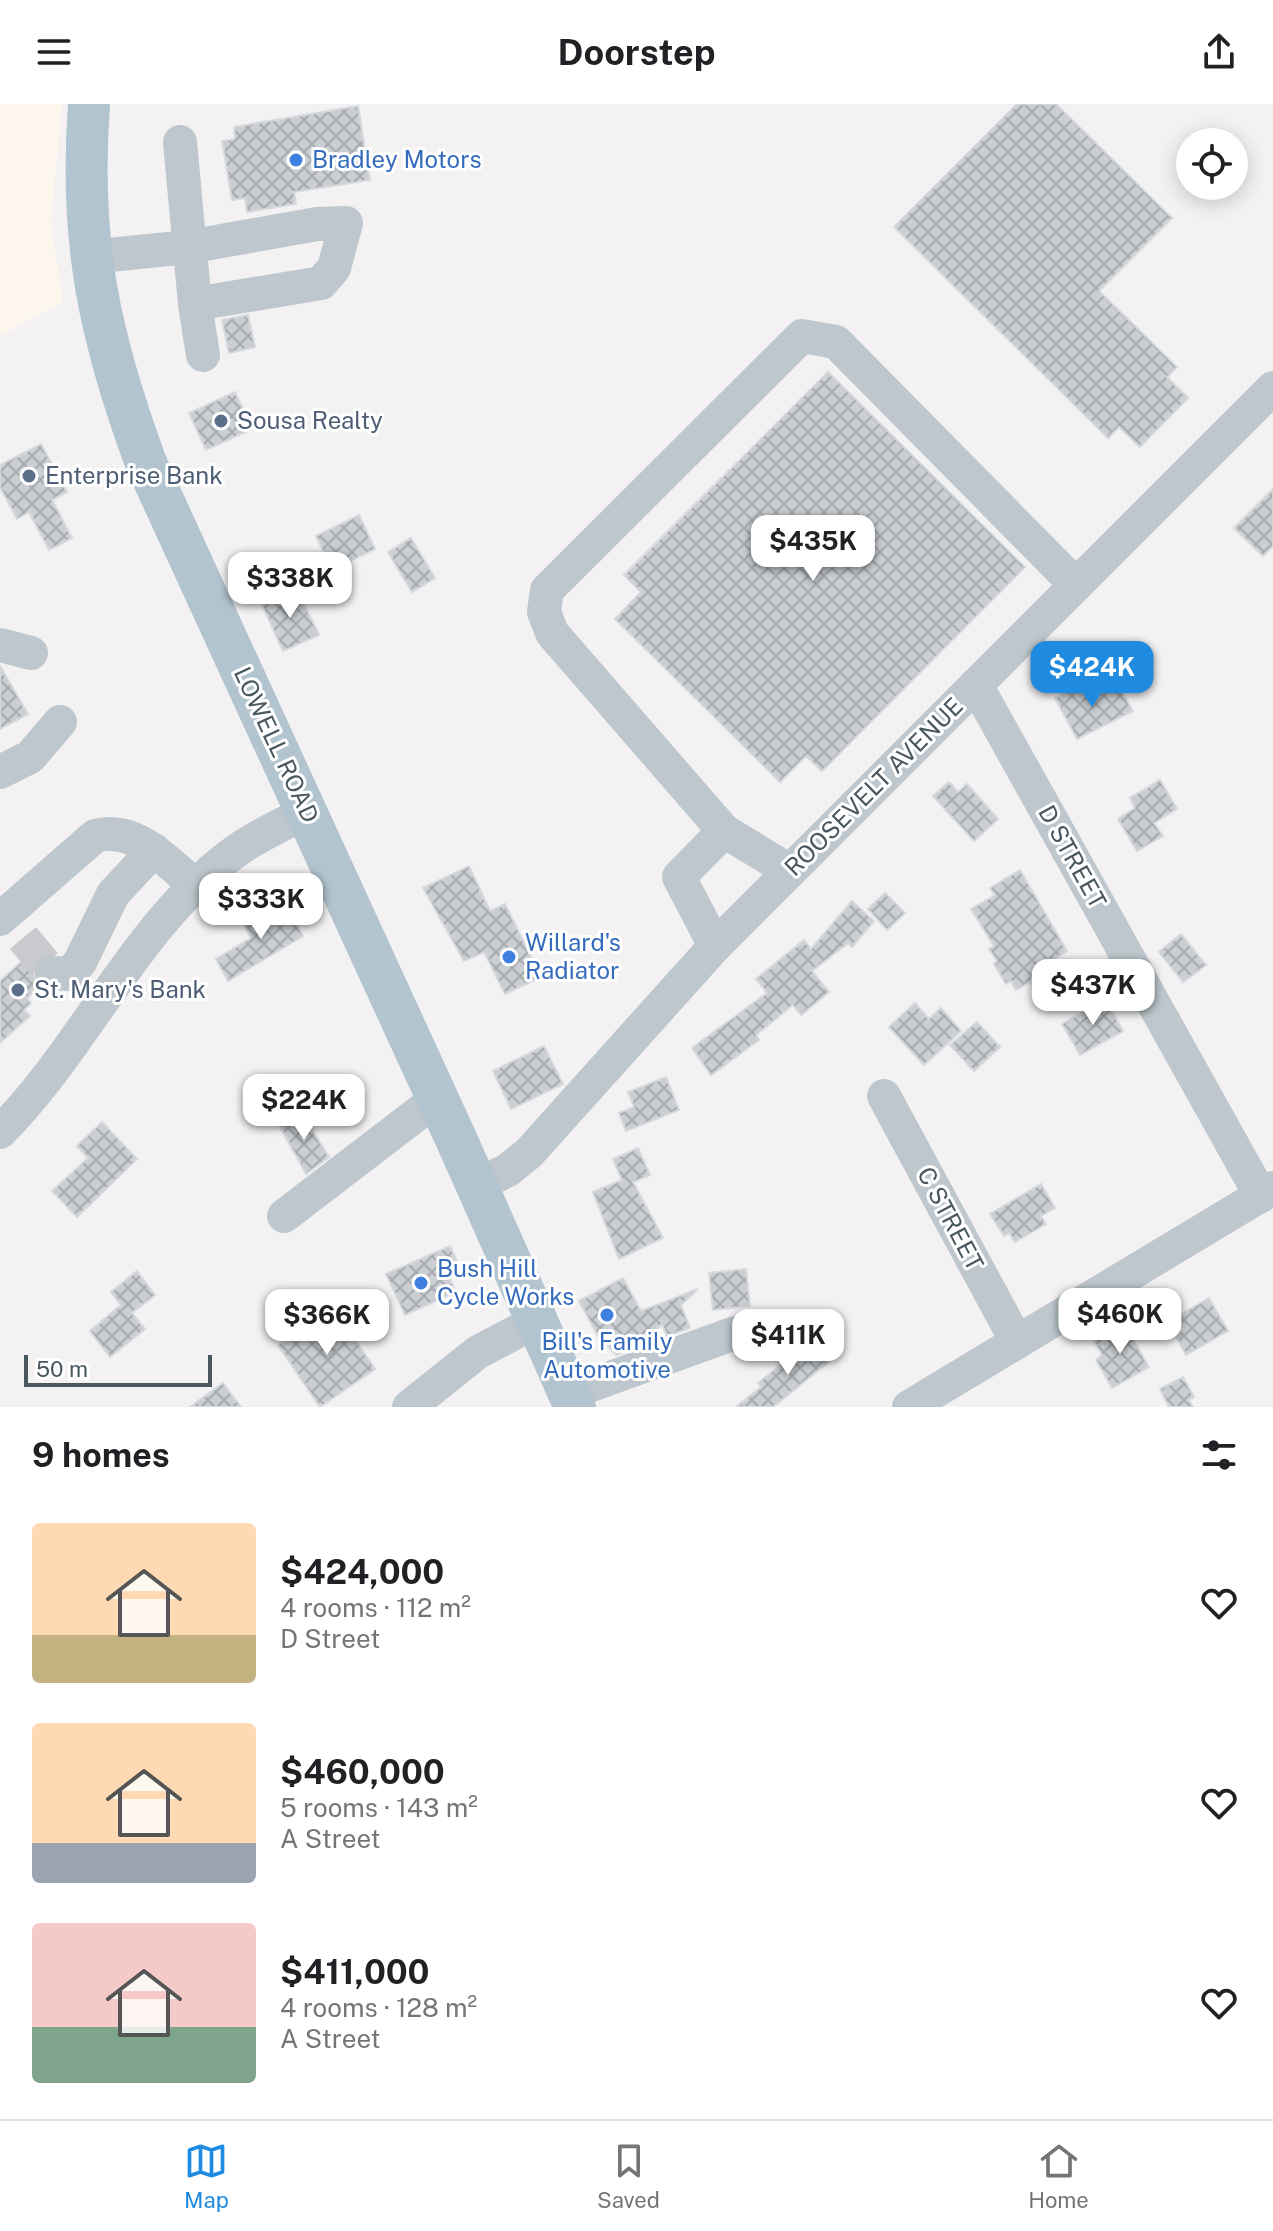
<!DOCTYPE html>
<meta charset="utf-8">
<style>
:root{--surface:#fff;--page:#f6f6f6;--text:#202124;--muted:#757577;--line:#e0e0e0;--accent:#1e8be0}
body{margin:0;font-family:"Public Sans",sans-serif;background:var(--page);color:var(--text);height:100vh;display:flex;flex-direction:column;font-size:30px;white-space:nowrap}
*{box-sizing:border-box;margin:0}
p{font-size:26px;color:var(--muted)}
.icon{flex:none;width:44px;height:44px;fill:none;stroke:currentColor;stroke-width:2;stroke-linecap:round;stroke-linejoin:round}
.map{position:relative;height:1303px;overflow:hidden}
.panel{display:flex;flex-direction:column;background:var(--surface);flex:1}
.panel>*{flex:none}
.buttons{position:absolute;left:1176px;top:24px;display:grid;gap:16px}
.buttons a{display:grid;place-items:center;width:72px;height:72px;border-radius:50%;background:var(--surface);box-shadow:0 4px 20px #0003;font-size:40px}
.scale{position:absolute;left:24px;bottom:20px;width:188px;box-sizing:border-box;padding-left:8px;border:4px solid #49575e;border-top:0;font-size:22px;line-height:28px;white-space:nowrap;color:#49575e;-webkit-text-stroke:6px #fff;paint-order:stroke}
.price{position:absolute;translate:-50% -68px;padding:0 18px;border-radius:16px;background:#fff;color:#222;font-size:26px;line-height:52px;filter:drop-shadow(0 2px 4px #0008)}
.price::after{content:'';position:absolute;left:50%;top:48px;width:24px;height:18px;margin-left:-12px;background:inherit;clip-path:polygon(0 0,100% 0,50% 100%)}
.price.on{background:var(--accent);color:#fff}
ul{padding:0;list-style:none}
li{display:flex;align-items:center;gap:24px;height:200px;padding:0 32px}
li span{display:grid;place-items:center;flex:none;width:224px;height:160px;border-radius:8px;color:#555}
li>.icon{margin-inline-start:auto}
span .icon{width:96px;height:96px;fill:#fffc;stroke-width:1}
li b{font-size:34px}
h2{display:flex;justify-content:space-between;align-items:center;height:96px;padding:0 32px;font-size:34px}
header{display:flex;justify-content:space-between;align-items:center;height:104px;padding:0 32px;background:var(--surface);font-size:36px;font-weight:700}
.tab-bar{display:flex;justify-content:space-around;align-items:center;height:112px;border-top:2px solid var(--line);background:var(--surface);font-size:22px;color:var(--muted)}
.tab-bar a{display:grid;justify-items:center;gap:4px}
.tab-bar .on{color:var(--accent)}
.map>svg:first-child{display:block}
.commercial{fill:#fcf6ed}
.building{fill:url(#building-cross-hatch);stroke:#d5d8dc;stroke-width:2}
.lines{fill:none;stroke-linecap:round;stroke-linejoin:round}
.minor-tunnel{stroke:#c8cacd;stroke-width:34;stroke-dasharray:34 17;stroke-linecap:butt}
.minor{stroke:#bdc7cd;stroke-width:34}
.major{stroke:#b2c4cf;stroke-width:42}
.shop-dot{fill:#3f7fe0;stroke:#fff;stroke-width:3}
.service-dot{fill:#5c6f8a;stroke:#fff;stroke-width:3}
.labels{text-anchor:middle;stroke-width:6;stroke-linejoin:round;paint-order:stroke}
.shop-label{font-size:24px;fill:#366cbe;stroke:#fff;text-anchor:start}
.service-label{font-size:24px;fill:#4e5e75;stroke:#fff;text-anchor:start}
.street-label{font-size:24px;fill:#49575e;stroke:#fff}
</style>
<header><svg class="icon" aria-label="menu" viewBox="0 0 24 24"><path d="M4 6h16M4 12h16M4 18h16"/></svg>Doorstep<svg class="icon" aria-label="share" viewBox="0 0 24 24"><path d="M12 15V3M7 8l5-5 5 5M5 13v7h14v-7"/></svg></header>
<div class="map">
<svg width="1273" height="1303" viewBox="0 0 1273 1303">
<defs>
<pattern id="building-cross-hatch" width="8" height="8" patternUnits="userSpaceOnUse" patternTransform="scale(2)"><rect width="8" height="8" fill="#cbcfd3"/><path d="M0 0l8 8M0 8l8-8" fill="none" stroke="#a7abae"/></pattern>
</defs>
<rect width="100%" height="100%" fill="#f3f1f2"/>
<!-- commercial -->
<polygon class="commercial" points="0,0 62,0 51,119 63,198 0,232"/>
<!-- building -->
<g class="building">
<polygon points="1017,0 1056,0 1172,114 1099,187 1177,263 1167,273 1188,294 1140,343 1119,323 1108,334 894,123"/>
<polygon points="358,2 370,76 294,88 296,100 247,108 245,94 232,96 222,37 235,35 234,23"/>
<polygon points="248,211 255,243 229,249 222,216"/>
<polygon points="828,268 1025,463 822,667 806,652 780,678 615,515 641,488 624,471"/>
<polygon points="235,288 252,325 206,346 189,309"/>
<polygon points="41,340 67,388 52,396 72,434 49,446 29,408 17,415 0,383 0,361"/>
<polygon points="1273,385 1273,442 1263,452 1234,424"/>
<polygon points="359,411 375,445 332,466 316,432"/>
<polygon points="411,434 435,474 412,488 388,448"/>
<polygon points="297,485 319,531 283,547 262,501"/>
<polygon points="0,562 28,610 0,625"/>
<polygon points="1083,579 1091,594 1118,580 1133,607 1077,635 1055,594"/>
<polygon points="1160,676 1177,705 1154,719 1163,732 1137,747 1118,715 1135,704 1130,694"/>
<polygon points="949,678 958,688 967,680 998,715 974,737 933,692"/>
<polygon points="469,762 490,807 505,800 541,873 505,890 484,848 464,857 423,784"/>
<polygon points="1020,766 1067,847 1046,860 1059,881 1038,893 1030,878 1016,886 1011,877 1006,880 994,860 997,857 989,845 994,842 971,805 995,791 990,784"/>
<polygon points="885,789 905,809 887,826 868,805"/>
<polygon points="852,797 874,817 852,843 848,839 812,867 829,888 801,911 793,901 756,931 759,936 711,971 692,944 767,889 756,875 804,836 811,845"/>
<polygon points="286,798 303,832 228,877 216,855 251,834 243,819"/>
<polygon points="1181,830 1206,861 1183,878 1159,848"/>
<polygon points="34,846 41,853 32,867 39,883 27,894 31,899 24,906 30,912 0,939 0,877"/>
<polygon points="1105,895 1123,927 1080,951 1062,920"/>
<polygon points="915,899 929,915 941,904 961,927 924,961 889,923"/>
<polygon points="977,918 1000,943 974,967 950,941"/>
<polygon points="544,942 563,980 511,1005 493,967"/>
<polygon points="666,973 679,1006 626,1027 619,1009 634,1003 628,988"/>
<polygon points="301,1008 329,1053 306,1070 279,1021"/>
<polygon points="102,1018 137,1055 77,1113 52,1087 88,1054 77,1042"/>
<polygon points="638,1044 650,1071 633,1078 663,1134 619,1155 593,1088 622,1076 613,1055"/>
<polygon points="1041,1080 1055,1104 1041,1112 1046,1120 1015,1138 1009,1129 1004,1132 990,1110"/>
<polygon points="450,1142 461,1166 448,1171 456,1188 405,1211 386,1170"/>
<polygon points="746,1165 750,1202 713,1206 709,1169"/>
<polygon points="137,1167 155,1191 132,1209 145,1225 110,1253 90,1227 121,1201 111,1188"/>
<polygon points="623,1174 641,1207 698,1185 681,1201 690,1224 667,1232 662,1220 638,1243 616,1251 598,1232 579,1197"/>
<polygon points="1209,1194 1228,1227 1186,1251 1175,1231 1184,1226 1176,1213"/>
<polygon points="334,1204 375,1265 320,1303 278,1241"/>
<polygon points="1124,1219 1149,1263 1112,1284 1096,1256 1102,1251 1094,1237"/>
<polygon points="812,1235 830,1257 773,1303 736,1303 761,1283 758,1279"/>
<polygon points="1183,1273 1194,1293 1189,1296 1193,1303 1169,1303 1160,1285"/>
<polygon points="223,1279 241,1303 190,1303"/>
</g>
<g class="lines">
<!-- minor-tunnel -->
<polyline class="minor-tunnel" points="23,834 52,869"/>
<!-- minor -->
<g class="minor">
<polyline points="90,153 188,143 317,120 346,119 334,164 321,179 195,200 180,38"/>
<polyline points="195,200 203,251"/>
<polyline points="0,541 31,549"/>
<polyline points="976,581 1261,1092"/>
<polyline points="0,668 30,653 60,618"/>
<polyline points="724,727 552,529 544,508 547,486 802,232 836,238 1076,481"/>
<path d="M0,815l95,-83c41,-11 72,26 101,50"/>
<polyline points="715,842 679,773 724,727 790,767"/>
<polyline points="52,869 70,870 80,858 113,790 154,746"/>
<polyline points="884,992 1017,1238"/>
<path d="M0,1028c88,-88 138,-214 242,-285 21,-14 44,-24 65,-35"/>
<polyline points="477,1081 508,1066 529,1049 715,842 1273,284"/>
<polyline points="284,1112 438,994"/>
<polyline points="569,1289 735,1229"/>
<polyline points="409,1303 478,1248 537,1217"/>
<polyline points="909,1303 1273,1084"/>
</g>
<!-- major -->
<path class="major" d="M89,0c-10,136 10,232 57,359l311,678 118,266"/>
</g>
<!-- markers -->
<g class="shop-dot">
<circle cx="296" cy="56" r="8"/>
<circle cx="509" cy="853" r="8"/>
<circle cx="421" cy="1179" r="8"/>
<circle cx="607" cy="1211" r="8"/>
</g>
<g class="service-dot">
<circle cx="221" cy="317" r="8"/>
<circle cx="29" cy="372" r="8"/>
<circle cx="18" cy="886" r="8"/>
</g>
<g class="labels">
<!-- shop labels -->
<g class="shop-label">
<text x="312" y="64">Bradley Motors</text>
<text x="525" y="847">Willard's<tspan x="525" dy="28">Radiator</tspan></text>
<text x="437" y="1173">Bush Hill<tspan x="437" dy="28">Cycle Works</tspan></text>
<text x="607" y="1246" text-anchor="middle">Bill's Family<tspan x="607" dy="28">Automotive</tspan></text>
</g>
<!-- service labels -->
<g class="service-label">
<text x="237" y="325">Sousa Realty</text>
<text x="45" y="380">Enterprise Bank</text>
<text x="34" y="894">St. Mary's Bank</text>
</g>
<!-- street labels -->
<g class="street-label">
<text transform="translate(276 641) rotate(65)" y="8">LOWELL ROAD</text>
<text transform="translate(874 683) rotate(-45)" y="8">ROOSEVELT AVENUE</text>
<text transform="translate(1072 753) rotate(61)" y="8">D STREET</text>
<text transform="translate(950 1115) rotate(62)" y="8">C STREET</text>
</g>
</g>
</svg>
<div class="buttons">
<a><svg class="icon" aria-label="locate" viewBox="0 0 24 24"><circle cx="12" cy="12" r="6"/><path d="M12 2v4M12 18v4M2 12h4M18 12h4"/></svg></a>
</div>
<div class="scale">50 m</div>
<b class="price" style="left:813px;top:479px">$435K</b>
<b class="price" style="left:290px;top:516px">$338K</b>
<b class="price on" style="left:1092px;top:605px">$424K</b>
<b class="price" style="left:261px;top:837px">$333K</b>
<b class="price" style="left:1093px;top:923px">$437K</b>
<b class="price" style="left:304px;top:1038px">$224K</b>
<b class="price" style="left:1120px;top:1252px">$460K</b>
<b class="price" style="left:327px;top:1253px">$366K</b>
<b class="price" style="left:788px;top:1273px">$411K</b>
</div>
<section class="panel">
<h2>9 homes<svg class="icon" aria-label="filters" viewBox="0 0 24 24"><path d="M4 7h16M4 17h16"/><circle cx="9" cy="7" r="2"/><circle cx="15" cy="17" r="2"/></svg></h2>
<ul>
<li><span style="background:linear-gradient(#ffd9b3 70%,#c2b280 0)"><svg class="icon" aria-label="home" viewBox="0 0 24 24"><path d="M3 11l9-7 9 7M6 9v11h12V9"/></svg></span><div><b>$424,000</b><p>4 rooms · 112 m²</p><p>D Street</p></div><svg class="icon" aria-label="heart" viewBox="0 0 24 24"><path d="M12 20l-8-8c-3-5 5-10 8-4 3-6 11-1 8 4z"/></svg></li>
<li><span style="background:linear-gradient(#ffd9b3 75%,#9aa5b1 0)"><svg class="icon" aria-label="home" viewBox="0 0 24 24"><path d="M3 11l9-7 9 7M6 9v11h12V9"/></svg></span><div><b>$460,000</b><p>5 rooms · 143 m²</p><p>A Street</p></div><svg class="icon" aria-label="heart" viewBox="0 0 24 24"><path d="M12 20l-8-8c-3-5 5-10 8-4 3-6 11-1 8 4z"/></svg></li>
<li><span style="background:linear-gradient(#f6c9c9 65%,#7fa58c 0)"><svg class="icon" aria-label="home" viewBox="0 0 24 24"><path d="M3 11l9-7 9 7M6 9v11h12V9"/></svg></span><div><b>$411,000</b><p>4 rooms · 128 m²</p><p>A Street</p></div><svg class="icon" aria-label="heart" viewBox="0 0 24 24"><path d="M12 20l-8-8c-3-5 5-10 8-4 3-6 11-1 8 4z"/></svg></li>
</ul>
</section>
<nav class="tab-bar">
<a class="on"><svg class="icon" aria-label="map" viewBox="0 0 24 24"><path d="M3 6l6-2 6 2 6-2v14l-6 2-6-2-6 2zM9 4v14M15 6v14"/></svg>Map</a>
<a><svg class="icon" aria-label="saved" viewBox="0 0 24 24"><path d="M7 4h10v16l-5-4-5 4z"/></svg>Saved</a>
<a><svg class="icon" aria-label="home" viewBox="0 0 24 24"><path d="M3 11l9-7 9 7M6 9v11h12V9"/></svg>Home</a>
</nav>
